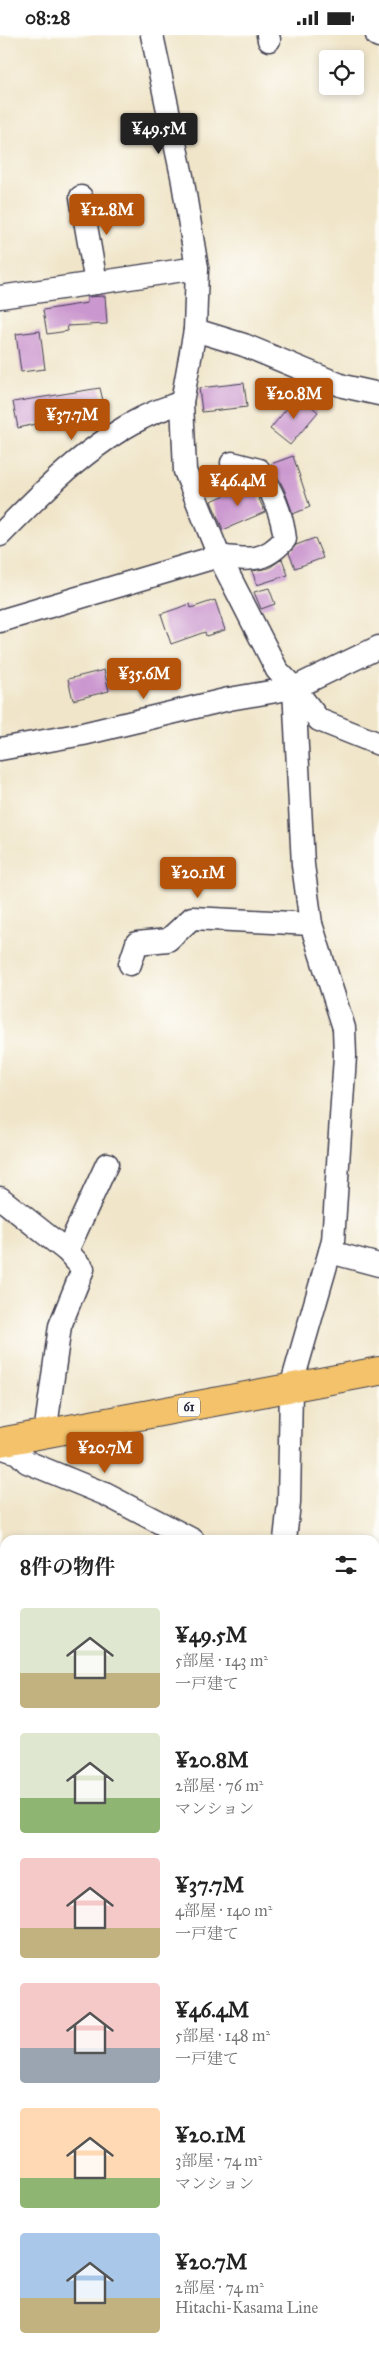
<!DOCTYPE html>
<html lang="ja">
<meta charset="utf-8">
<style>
:root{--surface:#fff;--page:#f2f2f2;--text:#222;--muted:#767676;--accent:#b45309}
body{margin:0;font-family:"IM FELL Great Primer","Noto Serif JP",serif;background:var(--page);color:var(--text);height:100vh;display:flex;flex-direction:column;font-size:19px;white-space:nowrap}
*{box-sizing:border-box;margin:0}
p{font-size:16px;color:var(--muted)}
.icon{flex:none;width:28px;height:28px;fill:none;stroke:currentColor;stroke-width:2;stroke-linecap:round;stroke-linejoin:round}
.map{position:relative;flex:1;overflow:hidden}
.drawer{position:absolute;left:0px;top:1500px;width:380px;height:820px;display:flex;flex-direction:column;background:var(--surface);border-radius:15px 15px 0 0;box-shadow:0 2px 8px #0003}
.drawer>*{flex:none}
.fabs{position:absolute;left:319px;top:15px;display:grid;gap:10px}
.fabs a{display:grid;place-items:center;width:45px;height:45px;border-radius:5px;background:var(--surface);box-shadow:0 2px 8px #0003;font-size:25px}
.price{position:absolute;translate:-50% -42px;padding:0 11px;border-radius:5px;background:var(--accent);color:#fff;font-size:16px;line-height:32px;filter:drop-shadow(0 1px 2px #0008)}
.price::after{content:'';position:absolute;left:50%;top:30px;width:15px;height:11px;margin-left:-8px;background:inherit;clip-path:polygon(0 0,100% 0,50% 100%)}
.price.active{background:#222;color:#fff}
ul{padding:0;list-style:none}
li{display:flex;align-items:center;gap:15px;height:125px;padding:0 20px}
li span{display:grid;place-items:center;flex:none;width:140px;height:100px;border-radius:5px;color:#555}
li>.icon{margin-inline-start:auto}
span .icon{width:60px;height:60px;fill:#fffc;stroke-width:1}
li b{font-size:21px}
h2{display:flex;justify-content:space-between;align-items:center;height:60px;padding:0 20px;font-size:21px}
.status{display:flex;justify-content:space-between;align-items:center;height:35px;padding:0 25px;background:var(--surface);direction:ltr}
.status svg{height:14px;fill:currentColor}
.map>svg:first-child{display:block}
.building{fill:#cb97cf}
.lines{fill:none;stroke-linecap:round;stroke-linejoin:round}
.minor-casing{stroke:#413f50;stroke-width:25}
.tertiary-casing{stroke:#413f50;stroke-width:30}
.primary-casing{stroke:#413f50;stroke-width:30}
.minor{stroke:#fff;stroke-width:22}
.tertiary{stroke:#fff;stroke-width:28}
.primary{stroke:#f3c26a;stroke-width:28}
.labels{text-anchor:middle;stroke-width:4;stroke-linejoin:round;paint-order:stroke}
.shield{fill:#fdfcf7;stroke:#646373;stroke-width:1}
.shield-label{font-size:12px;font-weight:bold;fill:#22223b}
</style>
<div class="status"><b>08:28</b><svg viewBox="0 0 49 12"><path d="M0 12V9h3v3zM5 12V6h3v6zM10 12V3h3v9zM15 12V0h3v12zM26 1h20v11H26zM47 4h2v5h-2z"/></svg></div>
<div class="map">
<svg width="379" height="2320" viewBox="0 0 379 2320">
<rect width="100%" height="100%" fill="#fdfcf7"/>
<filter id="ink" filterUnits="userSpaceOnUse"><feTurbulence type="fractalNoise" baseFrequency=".02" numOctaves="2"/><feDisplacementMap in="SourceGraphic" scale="10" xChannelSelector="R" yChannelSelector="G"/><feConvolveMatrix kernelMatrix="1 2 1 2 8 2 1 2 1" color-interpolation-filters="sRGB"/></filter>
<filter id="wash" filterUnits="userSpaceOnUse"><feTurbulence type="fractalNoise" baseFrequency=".0096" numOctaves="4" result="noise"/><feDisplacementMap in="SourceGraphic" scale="20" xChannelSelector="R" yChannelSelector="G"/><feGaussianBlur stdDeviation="1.12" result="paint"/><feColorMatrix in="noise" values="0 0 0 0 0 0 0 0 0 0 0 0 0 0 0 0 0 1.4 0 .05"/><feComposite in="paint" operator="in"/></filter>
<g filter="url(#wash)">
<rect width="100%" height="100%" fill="#f0e5c9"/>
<g id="blocks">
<!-- building -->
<g class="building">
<polygon points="105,261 107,289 67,291 68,296 47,299 43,275 87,268 87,262"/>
<polygon points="40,296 45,334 21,337 16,299"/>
<polygon points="244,348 247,372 202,377 199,353"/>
<polygon points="100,353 104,370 48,380 49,386 18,393 13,367"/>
<polygon points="298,360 318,377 290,410 270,394"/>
<polygon points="293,421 310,472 293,479 284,454 271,429"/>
<polygon points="252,449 265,477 223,495 211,466"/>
<polygon points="315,503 323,523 295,533 289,518 296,510"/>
<polygon points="282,524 288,540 257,550 252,536 269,533"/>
<polygon points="269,553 275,569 261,574 254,557"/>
<polygon points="215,565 225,595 206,601 205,597 171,609 161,579 190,569 191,573"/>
<polygon points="104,635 109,656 73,665 68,644"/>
</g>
</g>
</g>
<g filter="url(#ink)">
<use href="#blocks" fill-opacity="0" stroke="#413f50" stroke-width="1"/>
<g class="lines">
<!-- minor casing -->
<g class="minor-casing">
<g id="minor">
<polyline points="152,0 182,141 197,233 195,295 182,367 185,436 219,521 277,635 294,653 303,830 311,889 344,993 345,1021 333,1206 291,1352 289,1468 285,1505"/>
<polyline points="268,0 269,5"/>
<polyline points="377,0 379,1"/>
<polyline points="81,162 96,248"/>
<polyline points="0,262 197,233"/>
<polyline points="195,295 244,310 343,351 379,359"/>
<path d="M0,500c43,-44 87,-89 142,-117 13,-7 27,-11 40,-16"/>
<path d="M0,586l219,-65c30,4 45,7 66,-17 -3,-26 -13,-47 -26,-69l-27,-7"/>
<polyline points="294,653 319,685 379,709"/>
<polyline points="0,714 83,699 229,664 294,653 379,612"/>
<polyline points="130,929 137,908 168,905 192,883 311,889"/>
<polyline points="0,1163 67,1216 83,1234 60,1291 45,1399"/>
<polyline points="67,1216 107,1129"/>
<polyline points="330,1217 379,1230"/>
<polyline points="0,1412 18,1418 27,1427 105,1459 193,1505"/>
<polyline points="375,1617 379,1620"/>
<polyline points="3,1623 5,1624"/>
<polyline points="0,1733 5,1735"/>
<polyline points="0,1791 5,1792"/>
<polyline points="0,1969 5,1956"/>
<polyline points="0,1996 5,1998"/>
<polyline points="375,2097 379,2099"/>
<polyline points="0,2135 5,2136"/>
<polyline points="375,2233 379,2234"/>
<polyline points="0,2314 15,2320"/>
<polyline points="134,2320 135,2315"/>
</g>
</g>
<!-- tertiary casing -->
<g class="tertiary-casing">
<polyline id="tertiary" points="361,2320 365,2315"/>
</g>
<!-- primary casing -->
<g class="primary-casing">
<polyline id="primary" points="0,1407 379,1336"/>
</g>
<!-- minor -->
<use href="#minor" class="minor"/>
<!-- tertiary -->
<use href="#tertiary" class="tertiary"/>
<!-- primary -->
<use href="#primary" class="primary"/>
</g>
</g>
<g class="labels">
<!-- shield labels -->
<rect class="shield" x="178" y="1362.5" width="22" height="19" rx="4"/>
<g class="shield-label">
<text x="189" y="1376">61</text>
</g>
</g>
</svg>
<div class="fabs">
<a><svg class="icon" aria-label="locate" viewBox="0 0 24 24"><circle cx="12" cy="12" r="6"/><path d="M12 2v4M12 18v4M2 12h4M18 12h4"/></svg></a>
</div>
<b class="price active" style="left:159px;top:120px">¥49.5M</b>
<b class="price" style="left:107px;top:201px">¥12.8M</b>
<b class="price" style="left:294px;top:385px">¥20.8M</b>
<b class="price" style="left:72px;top:406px">¥37.7M</b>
<b class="price" style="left:238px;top:472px">¥46.4M</b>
<b class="price" style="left:144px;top:665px">¥35.6M</b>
<b class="price" style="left:198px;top:864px">¥20.1M</b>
<b class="price" style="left:105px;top:1439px">¥20.7M</b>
<section class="drawer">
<h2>8件の物件<svg class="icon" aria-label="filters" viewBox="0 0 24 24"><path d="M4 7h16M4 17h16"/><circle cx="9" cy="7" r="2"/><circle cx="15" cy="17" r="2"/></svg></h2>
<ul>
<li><span style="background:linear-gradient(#dfe7d0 65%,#c2b280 0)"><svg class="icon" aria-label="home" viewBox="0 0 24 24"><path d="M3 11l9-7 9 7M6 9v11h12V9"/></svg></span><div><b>¥49.5M</b><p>5部屋 · 143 m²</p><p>一戸建て</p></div></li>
<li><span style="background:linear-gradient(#dfe7d0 65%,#8fb573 0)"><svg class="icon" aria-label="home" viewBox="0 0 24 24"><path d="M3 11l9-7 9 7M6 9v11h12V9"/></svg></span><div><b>¥20.8M</b><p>2部屋 · 76 m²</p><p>マンション</p></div></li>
<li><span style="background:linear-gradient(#f6c9c9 70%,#c2b280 0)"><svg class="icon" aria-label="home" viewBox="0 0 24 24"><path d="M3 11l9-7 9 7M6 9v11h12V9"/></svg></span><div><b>¥37.7M</b><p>4部屋 · 140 m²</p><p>一戸建て</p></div></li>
<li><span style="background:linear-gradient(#f6c9c9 65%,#9aa5b1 0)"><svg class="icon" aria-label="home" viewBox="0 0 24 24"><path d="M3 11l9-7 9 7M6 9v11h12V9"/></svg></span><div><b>¥46.4M</b><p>5部屋 · 148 m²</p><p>一戸建て</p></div></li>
<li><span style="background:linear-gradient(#ffd9b3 70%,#8fb573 0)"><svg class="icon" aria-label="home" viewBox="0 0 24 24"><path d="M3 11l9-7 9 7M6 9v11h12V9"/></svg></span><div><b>¥20.1M</b><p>3部屋 · 74 m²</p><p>マンション</p></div></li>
<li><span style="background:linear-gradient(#a9c7e8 65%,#c2b280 0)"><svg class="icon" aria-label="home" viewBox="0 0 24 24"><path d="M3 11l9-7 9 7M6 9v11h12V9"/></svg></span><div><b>¥20.7M</b><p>2部屋 · 74 m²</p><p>Hitachi-Kasama Line</p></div></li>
</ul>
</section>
</div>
